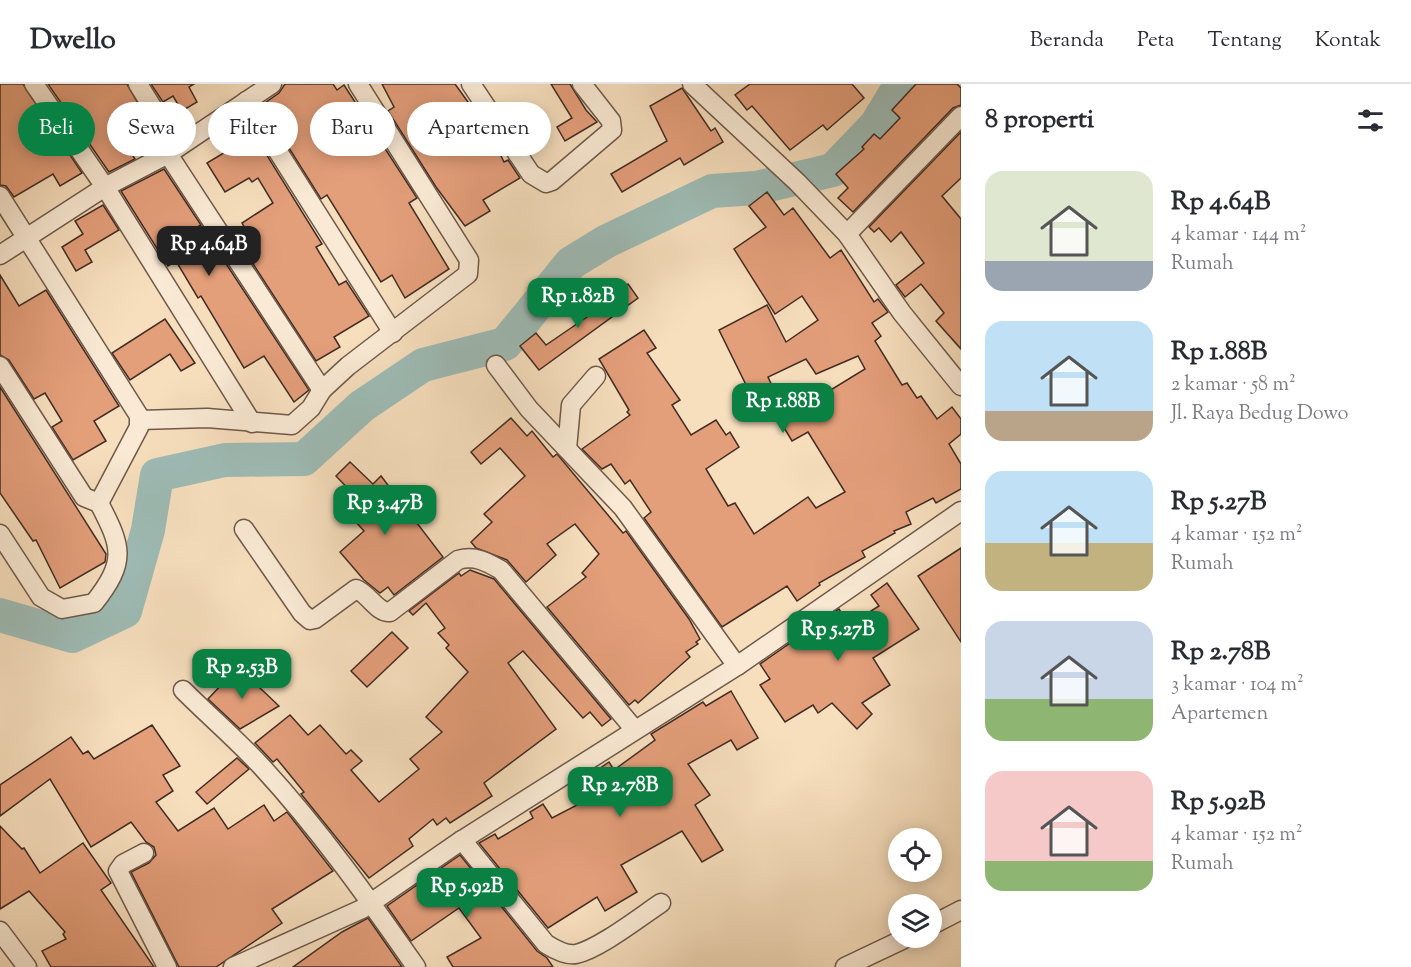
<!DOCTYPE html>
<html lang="id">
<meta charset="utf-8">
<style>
:root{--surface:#fff;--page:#f2f2f3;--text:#2b2b33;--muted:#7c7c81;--line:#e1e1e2;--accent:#0b8043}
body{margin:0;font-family:"Sorts Mill Goudy",serif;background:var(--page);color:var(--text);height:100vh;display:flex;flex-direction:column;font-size:22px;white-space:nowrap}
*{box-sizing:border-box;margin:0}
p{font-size:20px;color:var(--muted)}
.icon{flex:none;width:33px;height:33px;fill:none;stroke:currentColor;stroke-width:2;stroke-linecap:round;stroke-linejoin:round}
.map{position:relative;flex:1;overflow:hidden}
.side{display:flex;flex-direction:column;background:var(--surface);width:450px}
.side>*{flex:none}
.banner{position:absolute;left:18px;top:18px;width:570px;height:54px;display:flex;gap:12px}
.buttons{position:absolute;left:888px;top:744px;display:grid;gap:12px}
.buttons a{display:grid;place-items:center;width:54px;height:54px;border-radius:50%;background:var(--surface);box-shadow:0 3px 15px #0003;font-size:30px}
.price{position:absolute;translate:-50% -51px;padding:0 14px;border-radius:12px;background:var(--accent);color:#fff;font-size:20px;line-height:39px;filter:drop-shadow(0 2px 3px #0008)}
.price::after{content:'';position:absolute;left:50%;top:36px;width:18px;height:14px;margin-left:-9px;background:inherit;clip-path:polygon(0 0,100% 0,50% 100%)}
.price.current{background:#222;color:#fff}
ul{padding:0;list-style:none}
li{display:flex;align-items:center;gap:18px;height:150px;padding:0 24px}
li span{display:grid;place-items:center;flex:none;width:168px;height:120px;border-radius:18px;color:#555}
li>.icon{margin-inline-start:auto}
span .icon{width:72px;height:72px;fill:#fffc;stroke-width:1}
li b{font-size:26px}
h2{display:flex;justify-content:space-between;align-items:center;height:72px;padding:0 24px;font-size:26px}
.pill{padding:0 21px;border-radius:27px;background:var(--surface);box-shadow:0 3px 15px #0003;font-size:21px;line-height:54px}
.pill.current{background:var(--accent);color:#fff}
header{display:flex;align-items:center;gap:36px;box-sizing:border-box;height:84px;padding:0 30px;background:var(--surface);border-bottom:2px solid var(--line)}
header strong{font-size:28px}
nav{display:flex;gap:33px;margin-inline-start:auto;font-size:21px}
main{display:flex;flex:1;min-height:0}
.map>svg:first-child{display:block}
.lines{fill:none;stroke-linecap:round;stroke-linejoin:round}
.river{stroke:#9ebcb6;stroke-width:34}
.building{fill:#e39e7a;stroke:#412c24;stroke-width:1.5}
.minor-casing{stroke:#6e594a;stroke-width:21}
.minor{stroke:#faead5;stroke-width:18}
</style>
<header>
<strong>Dwello</strong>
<nav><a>Beranda</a><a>Peta</a><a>Tentang</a><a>Kontak</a></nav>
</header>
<main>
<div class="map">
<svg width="961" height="883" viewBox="0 0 961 883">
<rect width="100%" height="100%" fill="#f7dfbe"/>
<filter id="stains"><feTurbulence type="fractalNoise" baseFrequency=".00333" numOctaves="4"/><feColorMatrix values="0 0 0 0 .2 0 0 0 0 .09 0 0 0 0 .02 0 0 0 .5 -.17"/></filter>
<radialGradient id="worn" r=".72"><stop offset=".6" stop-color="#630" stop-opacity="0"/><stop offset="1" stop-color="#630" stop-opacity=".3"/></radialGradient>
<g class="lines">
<!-- river -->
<polyline class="river" points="0,531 72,552 125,527 148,446 157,391 225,376 304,375 362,322 423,281 505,260 571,179 607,157 712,107 756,104 833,86 876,41 901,0"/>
</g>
<!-- building -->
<g class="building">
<polygon points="0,0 23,0 82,89 60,102 53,90 14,113 6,102 0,101"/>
<polygon points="48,0 127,0 153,45 126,61 135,75 109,88"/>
<polygon points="151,0 194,0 189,3 197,18 182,27 173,12 163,18"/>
<polygon points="285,0 333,0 337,6 344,1 417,114 409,119 449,185 405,214 392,191 381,198 327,111 321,115 262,21 279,9"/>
<polygon points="382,0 455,0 489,47 504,78 508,76 520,94 483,116 490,127 465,142 436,103 388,27 394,23"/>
<polygon points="551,0 570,0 586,26 597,38 565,57 557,43 572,34"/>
<polygon points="750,0 852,0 864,14 827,46 823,41 790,66 752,22 747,26 735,11"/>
<polygon points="916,0 957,0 961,4 961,21 953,24 853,128 838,114 848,104 836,90 864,65 862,63 874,50 880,55 900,34 892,26"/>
<polygon points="682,4 711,47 715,44 723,58 684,81 680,74 622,108 611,90 667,57 650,22"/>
<polygon points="243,33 322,160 316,163 339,201 346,197 369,232 334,253 340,263 316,277 248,172 258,167 242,139 273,119 258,94 252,98 249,94 225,108 207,79 232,64 222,47"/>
<polygon points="961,48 961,94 942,112 961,135 961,265 936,237 944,229 921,200 905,213 896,201 924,179 901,148 891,158 879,144 874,148 869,143"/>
<polygon points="164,85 201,141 182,152 198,178 217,166 309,306 294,318 264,272 244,284 201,212 198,214 176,177 168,182 121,107"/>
<polygon points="767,108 784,131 793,124 830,174 841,166 874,218 878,215 888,228 872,239 881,252 875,257 902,301 907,299 917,314 921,312 937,335 952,323 961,335 961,350 949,360 961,380 961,405 936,419 933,414 906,428 911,440 894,447 895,449 862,467 865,473 819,499 820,501 797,517 787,502 722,543 644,434 651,428 630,396 625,400 611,380 602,385 582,365 630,331 627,328 629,326 599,275 644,246 656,264 647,269 680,316 672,321 691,351 716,336 726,351 730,348 739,363 706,385 728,422 735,419 754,450 808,413 816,424 845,408 808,348 792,357 780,337 865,285 858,272 816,290 806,275 768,293 775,308 754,317 719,246 767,221 786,258 818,236 802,212 775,230 734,165 766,143 749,122"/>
<polygon points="103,121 119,146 85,166 92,178 76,187 62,163 83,150 75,137"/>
<polygon points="0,191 19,222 46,206 119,322 94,337 106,357 73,376 52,343 62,337 45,309 34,315 9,276 0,271"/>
<polygon points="628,200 638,214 539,286 520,262 536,249 546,261 587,233 585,231"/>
<polygon points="165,235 195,279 181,287 170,270 130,296 112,269"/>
<polygon points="0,303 106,470 105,478 60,504 36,456 33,457 0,409"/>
<polygon points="511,334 527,352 532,347 553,373 557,370 623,449 626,447 689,535 700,555 696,558 698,560 686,568 690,573 638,619 635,616 629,621 547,523 586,493 582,489 599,470 575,440 547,460 556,471 526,498 507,476 476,464 471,458 492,438 484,430 525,392 500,364 481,380 471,368"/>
<polygon points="350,378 373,400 381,392 443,473 394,511 388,503 380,509 364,496 340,468 364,447 346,427 359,416 336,392"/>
<polygon points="961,464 961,558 918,492"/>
<polygon points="470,486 494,495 611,635 602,642 590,628 583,634 523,567 508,579 556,645 484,699 492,712 450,739 446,734 437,741 433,735 409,755 413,762 369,794 301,710 304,708 277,675 273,678 255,659 290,631 308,651 320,641 346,670 351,666 362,677 351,686 379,718 419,685 410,675 442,648 426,633 468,588 446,564 449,561 438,549 445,544 426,519 413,531 409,527 459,489 461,492"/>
<polygon points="887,499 919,545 873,574 890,601 862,619 872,630 857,645 832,619 818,629 813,621 785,638 760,601 770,595 760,580 839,525 849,541 879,522 871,511"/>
<polygon points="392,548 408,564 367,603 351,587"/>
<polygon points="238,583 279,622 240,645 208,615"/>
<polygon points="731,607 758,654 737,666 731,656 688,680 710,711 695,721 723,766 702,778 682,747 621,781 637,808 605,827 597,813 548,844 479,759 495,750 498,755 533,734 530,728 543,720 552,734 583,718 577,709 583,706 579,699 609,678 614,686 655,656 651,650 703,618 706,622"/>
<polygon points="152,641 180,682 163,691 173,707 156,718 178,747 214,724 228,745 264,721 274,737 287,728 333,787 272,825 282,839 216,883 179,883 131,788 149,779 156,771 154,763 146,758 131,738 91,763 50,695 0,732 0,701 71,653 83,670 88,667 94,675"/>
<polygon points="237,674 249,685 207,720 196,708"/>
<polygon points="0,742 22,765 24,764 40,789 83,759 111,799 101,806 154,883 51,883 42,867 66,855 63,850 65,848 29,807 0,825"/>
<polygon points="460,771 537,867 547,874 553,883 453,883 447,873 481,854 459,824 411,857 387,822"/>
<polygon points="368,834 402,883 293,883 342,848"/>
</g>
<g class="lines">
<!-- minor casing -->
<g class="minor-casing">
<g id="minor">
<polyline points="34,0 105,103 252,339"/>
<polyline points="138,0 177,63"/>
<polyline points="471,0 531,90 546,99 552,97 612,46 611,37 582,0"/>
<polyline points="692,0 797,98 847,150 902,229 961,302"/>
<polyline points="246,17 393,249"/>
<polyline points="168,70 322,306"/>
<polyline points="0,112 139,332 139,343 99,419 84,413 0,282"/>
<polyline points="847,150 961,32"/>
<polyline points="0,171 105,103 168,70 272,0"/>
<polyline points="496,281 529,325 623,424 737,582"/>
<polyline points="140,336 207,334 292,341 311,324 322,306 348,282 468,190 469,176 358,0"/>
<polyline points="567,365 571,321 596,292"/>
<path d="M244,445l58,84 8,7 5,-1 41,-30c13,5 21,24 34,23l68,-52c17,-5 29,2 43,10l134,160"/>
<path d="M0,450l41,63 21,12 32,-6c33,-42 28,-56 5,-100"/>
<path d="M183,606c26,26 54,50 79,77 57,62 106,131 154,200"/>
<path d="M462,756l84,104c8,5 20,12 30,10 23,-5 64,-37 85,-51"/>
<polyline points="144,769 123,780 118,787 167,883"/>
<polyline points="932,841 961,826"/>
<polyline points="0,847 27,883"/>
<polyline points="233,883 362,825 462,756 737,582 961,427"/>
<polyline points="845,883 906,854"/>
</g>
</g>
<!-- minor -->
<use href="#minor" class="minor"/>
</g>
<rect width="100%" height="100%" filter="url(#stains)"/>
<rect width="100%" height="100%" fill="url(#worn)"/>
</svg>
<div class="buttons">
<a><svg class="icon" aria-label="locate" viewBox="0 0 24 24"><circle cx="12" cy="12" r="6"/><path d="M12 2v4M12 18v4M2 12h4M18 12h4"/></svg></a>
<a><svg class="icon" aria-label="layers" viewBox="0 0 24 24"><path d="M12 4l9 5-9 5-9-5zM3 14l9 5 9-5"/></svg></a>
</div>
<b class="price current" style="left:209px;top:193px">Rp 4.64B</b>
<b class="price" style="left:578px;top:245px">Rp 1.82B</b>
<b class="price" style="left:783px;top:350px">Rp 1.88B</b>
<b class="price" style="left:385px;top:452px">Rp 3.47B</b>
<b class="price" style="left:838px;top:578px">Rp 5.27B</b>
<b class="price" style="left:242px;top:616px">Rp 2.53B</b>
<b class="price" style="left:620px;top:734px">Rp 2.78B</b>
<b class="price" style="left:467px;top:835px">Rp 5.92B</b>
<div class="banner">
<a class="pill current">Beli</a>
<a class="pill">Sewa</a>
<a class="pill">Filter</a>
<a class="pill">Baru</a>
<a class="pill">Apartemen</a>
</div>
</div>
<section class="side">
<h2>8 properti<svg class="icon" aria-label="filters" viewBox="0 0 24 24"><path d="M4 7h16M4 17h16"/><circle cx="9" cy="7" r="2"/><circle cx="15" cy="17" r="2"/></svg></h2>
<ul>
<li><span style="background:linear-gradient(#dfe7d0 75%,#9aa5b1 0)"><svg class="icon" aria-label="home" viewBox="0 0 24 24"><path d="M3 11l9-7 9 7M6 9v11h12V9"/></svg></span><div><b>Rp 4.64B</b><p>4 kamar · 144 m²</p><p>Rumah</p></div></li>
<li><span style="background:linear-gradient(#bfe0f5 75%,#b9a48a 0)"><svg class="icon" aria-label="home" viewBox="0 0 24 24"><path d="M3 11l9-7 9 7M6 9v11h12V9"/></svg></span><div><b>Rp 1.88B</b><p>2 kamar · 58 m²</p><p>Jl. Raya Bedug Dowo</p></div></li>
<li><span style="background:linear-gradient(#bfe0f5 60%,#c2b280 0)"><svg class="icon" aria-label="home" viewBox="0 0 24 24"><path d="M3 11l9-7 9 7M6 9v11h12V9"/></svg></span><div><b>Rp 5.27B</b><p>4 kamar · 152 m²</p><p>Rumah</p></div></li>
<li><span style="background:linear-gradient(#c9d6e8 65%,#8fb573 0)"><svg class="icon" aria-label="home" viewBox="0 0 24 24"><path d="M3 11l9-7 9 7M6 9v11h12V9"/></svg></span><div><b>Rp 2.78B</b><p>3 kamar · 104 m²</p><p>Apartemen</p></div></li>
<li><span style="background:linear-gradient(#f6c9c9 75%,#8fb573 0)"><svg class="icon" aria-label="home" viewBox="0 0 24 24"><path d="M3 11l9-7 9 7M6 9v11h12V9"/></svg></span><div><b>Rp 5.92B</b><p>4 kamar · 152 m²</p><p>Rumah</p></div></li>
</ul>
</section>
</main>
